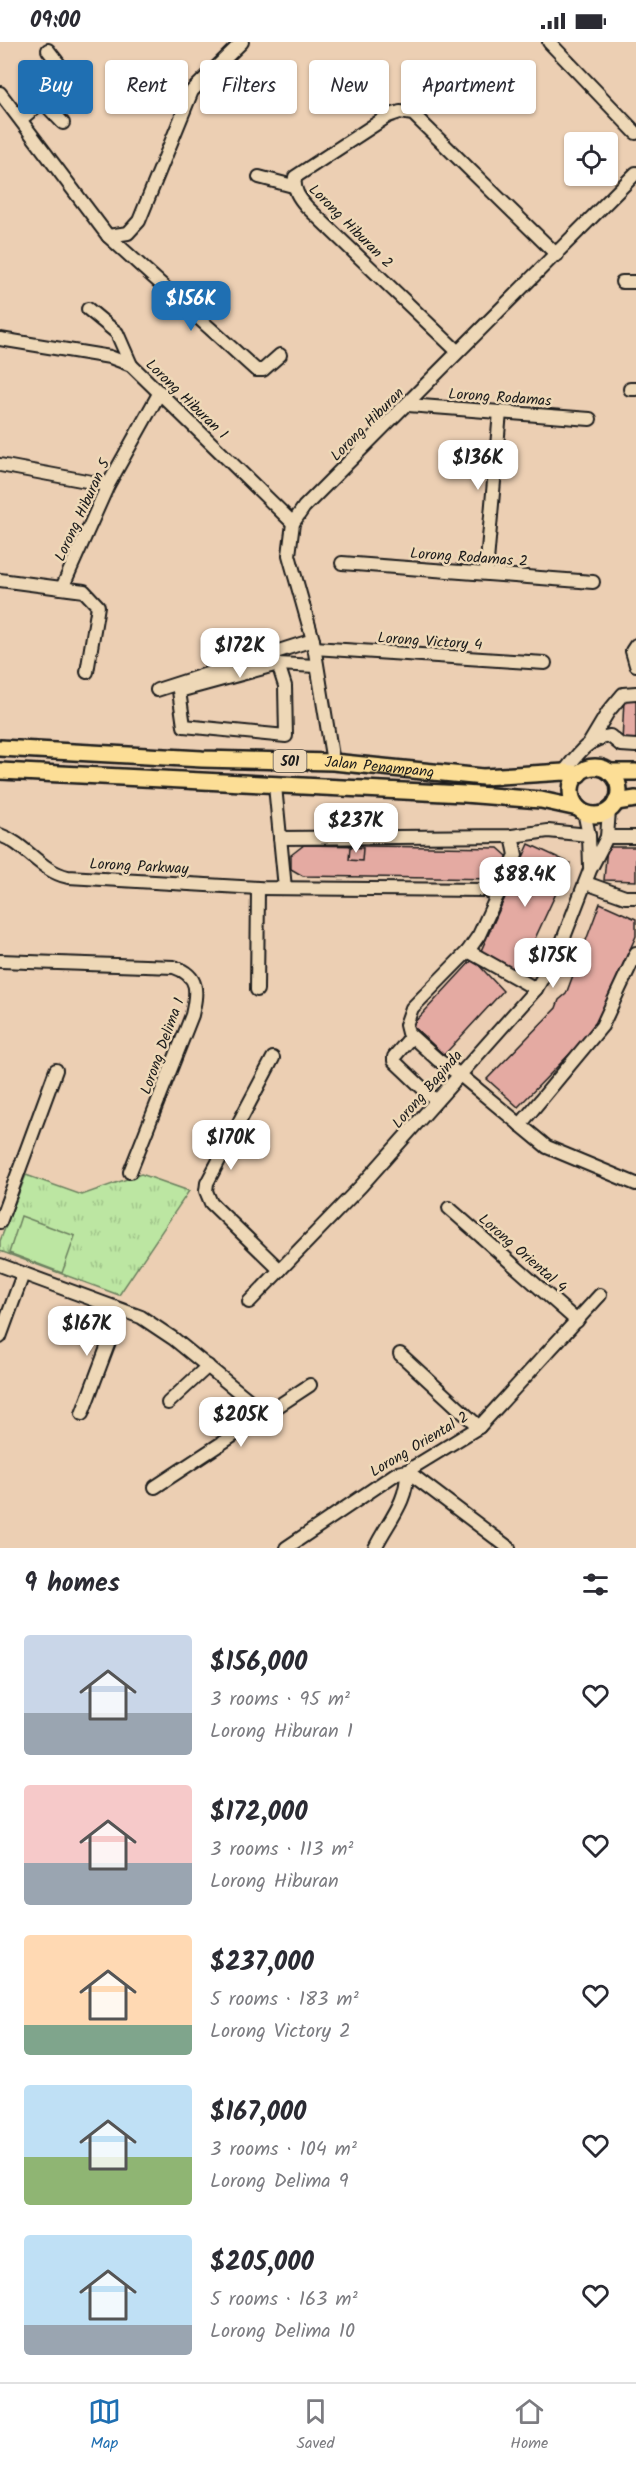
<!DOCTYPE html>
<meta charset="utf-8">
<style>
:root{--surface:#fff;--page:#f7f7f7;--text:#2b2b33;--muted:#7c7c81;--line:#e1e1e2;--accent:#1f6fb2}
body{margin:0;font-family:Kalam,sans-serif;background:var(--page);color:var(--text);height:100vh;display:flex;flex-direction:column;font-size:22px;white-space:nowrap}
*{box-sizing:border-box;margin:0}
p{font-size:20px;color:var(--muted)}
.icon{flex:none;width:33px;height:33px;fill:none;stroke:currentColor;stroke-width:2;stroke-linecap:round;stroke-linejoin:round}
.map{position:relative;height:1506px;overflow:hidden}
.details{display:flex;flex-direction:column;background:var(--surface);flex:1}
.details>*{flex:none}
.guide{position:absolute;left:18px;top:18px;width:600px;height:54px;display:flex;gap:12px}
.fabs{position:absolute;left:564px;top:90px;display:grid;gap:12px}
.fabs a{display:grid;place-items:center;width:54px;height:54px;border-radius:6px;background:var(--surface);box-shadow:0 2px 4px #0004;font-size:30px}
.price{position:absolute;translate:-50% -51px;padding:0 14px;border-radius:12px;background:#fff;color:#222;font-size:20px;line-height:39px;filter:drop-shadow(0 2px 3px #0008)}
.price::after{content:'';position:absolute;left:50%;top:36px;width:18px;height:14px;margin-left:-9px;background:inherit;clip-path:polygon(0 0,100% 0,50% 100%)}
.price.current{background:var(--accent);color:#fff}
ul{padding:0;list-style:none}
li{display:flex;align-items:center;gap:18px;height:150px;padding:0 24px}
li span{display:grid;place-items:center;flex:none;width:168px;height:120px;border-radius:6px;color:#555}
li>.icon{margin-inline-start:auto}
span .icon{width:72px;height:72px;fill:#fffc;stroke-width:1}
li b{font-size:26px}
h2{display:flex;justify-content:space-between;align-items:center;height:72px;padding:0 24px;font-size:26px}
.pill{padding:0 21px;border-radius:6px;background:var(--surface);box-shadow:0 2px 4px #0004;font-size:21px;line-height:54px}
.pill.current{background:var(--accent);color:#fff}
.status{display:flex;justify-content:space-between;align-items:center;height:42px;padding:0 30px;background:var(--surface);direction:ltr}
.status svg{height:16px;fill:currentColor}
.tabs{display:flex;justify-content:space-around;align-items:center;height:84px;border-top:2px solid var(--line);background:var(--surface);font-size:16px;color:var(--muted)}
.tabs a{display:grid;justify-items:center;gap:3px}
.tabs .current{color:var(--accent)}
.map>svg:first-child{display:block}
.park{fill:url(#park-tufts);stroke:#6c815f;stroke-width:1.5}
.pitch{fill:#bce6a2;stroke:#6c815f;stroke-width:1.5}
.building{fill:#e4aaa2;stroke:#1c1c1c;stroke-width:1.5}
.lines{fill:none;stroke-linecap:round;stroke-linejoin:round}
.minor-casing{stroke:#1c1c1c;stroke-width:16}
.major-casing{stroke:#1c1c1c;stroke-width:20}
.minor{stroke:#eed8b7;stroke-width:12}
.major{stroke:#fcde96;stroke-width:15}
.labels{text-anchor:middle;stroke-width:5;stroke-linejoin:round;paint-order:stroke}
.shield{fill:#eed8b7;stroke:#5b544a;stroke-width:1.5}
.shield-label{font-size:14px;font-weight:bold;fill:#1c1c1c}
.street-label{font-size:15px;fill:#1c1c1c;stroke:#eed8b7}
</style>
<div class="status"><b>09:00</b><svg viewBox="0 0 49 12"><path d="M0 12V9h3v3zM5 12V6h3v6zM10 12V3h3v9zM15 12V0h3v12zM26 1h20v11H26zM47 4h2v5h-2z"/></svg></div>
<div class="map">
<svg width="636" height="1506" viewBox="0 0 636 1506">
<defs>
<pattern id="park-tufts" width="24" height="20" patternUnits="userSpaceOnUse" patternTransform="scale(1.5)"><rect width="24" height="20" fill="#bce6a2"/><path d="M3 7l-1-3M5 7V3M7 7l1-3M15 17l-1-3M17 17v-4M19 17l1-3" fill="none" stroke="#a1c58b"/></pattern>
</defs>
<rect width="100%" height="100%" fill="#eccfb3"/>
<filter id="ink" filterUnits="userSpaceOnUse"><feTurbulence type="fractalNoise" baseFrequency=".0167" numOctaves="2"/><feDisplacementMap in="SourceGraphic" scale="12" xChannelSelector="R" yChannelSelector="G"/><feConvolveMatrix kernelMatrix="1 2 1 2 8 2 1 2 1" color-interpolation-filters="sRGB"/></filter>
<g filter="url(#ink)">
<!-- park -->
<polygon class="park" points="141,1132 189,1149 119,1253 0,1209 0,1199 26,1133 82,1153"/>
<!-- pitch -->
<polygon class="pitch" points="21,1174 75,1194 62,1231 9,1211"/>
<!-- building -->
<g class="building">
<polygon points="624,657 636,657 636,701 622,701"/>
<polygon points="529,802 570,821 519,931 480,911"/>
<polygon points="304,803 498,806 507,814 506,824 497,837 303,834 291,827 291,813"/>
<polygon points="350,805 363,806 362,819 349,818"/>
<polygon points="607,805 636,805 636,839 604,838"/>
<polygon points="600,861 636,877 636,894 594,987 518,1065 487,1037 556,966 559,958 566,952"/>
<polygon points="473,917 503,949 444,1013 412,983"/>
</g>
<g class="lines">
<!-- minor casing -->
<g class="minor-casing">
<g id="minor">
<polyline points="549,0 636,91"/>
<polyline points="0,51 108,194 256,328 263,328 280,313"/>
<polyline points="43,60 63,81"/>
<polyline points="21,77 64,42 65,30 48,8"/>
<polyline points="259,135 293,144"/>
<polyline points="108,194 128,191 139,179 192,49 242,0"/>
<polyline points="622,240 636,240"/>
<polyline points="88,267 117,291 131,323"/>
<polyline points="0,297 110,315 131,323 293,481"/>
<path d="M457,309l-150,-144c-8,-9 -14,-17 -12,-30l93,-61 12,-4 13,2 144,141"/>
<polyline points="630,347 636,347"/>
<polyline points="408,363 590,377"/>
<polyline points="0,423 108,443"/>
<polyline points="342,521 593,540"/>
<polyline points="486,531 500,370"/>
<polyline points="0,538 84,549 98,564 87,630"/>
<polyline points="62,546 108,443 160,350"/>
<polyline points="636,603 632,609 636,623"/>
<polyline points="314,606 545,621"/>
<polygon points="278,622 285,644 286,694 184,684 179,649"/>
<polyline points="278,622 316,624"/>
<polyline points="157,648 313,598"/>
<polyline points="590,700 608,670 623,652 636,651"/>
<polyline points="333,720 313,598 289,513 293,481 304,465 636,131"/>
<path d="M564,730c14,-18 23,-33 46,-36l11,9 15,1"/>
<polyline points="275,744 285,846"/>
<polyline points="584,770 589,793 590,825"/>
<path d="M0,793c26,9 40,36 68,42l190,11 228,2 11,6"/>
<polyline points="512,794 516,813 479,893 468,909 412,966 406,983 408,991 438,1018 459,1032 547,1105 636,1142"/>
<polyline points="607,795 636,795"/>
<polyline points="280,796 512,794 548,789 589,793"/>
<polyline points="586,841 625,855 636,855"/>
<polyline points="468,909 536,947"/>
<path d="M0,919l174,6c26,9 23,25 18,48l-62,157"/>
<polyline points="257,948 258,846"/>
<polyline points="411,995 394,1015 394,1019 436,1059"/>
<polyline points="273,1016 207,1141 206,1149 211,1161 280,1228"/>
<polyline points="520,1083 602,984 636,911"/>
<polyline points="449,1166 577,1279"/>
<polyline points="0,1180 56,1028"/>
<polyline points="0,1223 141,1275 174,1297 266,1372"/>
<polyline points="249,1260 361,1144 536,947 559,908 590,828 607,795 609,768"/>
<polyline points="0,1295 23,1232"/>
<polyline points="400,1312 479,1385"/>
<polyline points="168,1361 208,1324"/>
<polyline points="82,1372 121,1268"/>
<polyline points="407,1429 509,1506"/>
<polyline points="155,1445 310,1343"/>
<polyline points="286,1506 397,1431 407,1429 479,1385 600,1253"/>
<path d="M375,1506c13,-27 33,-46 32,-77"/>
</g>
</g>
<!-- major casing -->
<g class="major-casing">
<g id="major">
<path id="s1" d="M0,706l202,11 131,3 150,15 81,-5 15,2"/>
<circle cx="595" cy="749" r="24"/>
<polyline points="0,729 464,752 541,758 578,766"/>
<polyline points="609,730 636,730"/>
<polyline points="616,760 636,757"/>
</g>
</g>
<!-- minor -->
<use href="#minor" class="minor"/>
<!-- major -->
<use href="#major" class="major"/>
</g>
</g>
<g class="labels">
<!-- shield labels -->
<rect class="shield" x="273.5" y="708" width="33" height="22" rx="4.5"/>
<g class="shield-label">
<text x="290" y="724">501</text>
</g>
<!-- street labels -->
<g class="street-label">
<text transform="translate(351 184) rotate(45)" y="5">Lorong Hiburan 2</text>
<text transform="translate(500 355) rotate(4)" y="5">Lorong Rodamas</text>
<text transform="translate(187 357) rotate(44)" y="5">Lorong Hiburan 1</text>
<text transform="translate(367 382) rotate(-45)" y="5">Lorong Hiburan</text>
<text transform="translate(82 468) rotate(-65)" y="5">Lorong Hiburan 5</text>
<text transform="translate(469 515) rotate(4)" y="5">Lorong Rodamas 2</text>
<text transform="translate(430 599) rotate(4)" y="5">Lorong Victory 4</text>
<text dy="5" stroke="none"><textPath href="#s1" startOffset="380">Jalan Penampang</textPath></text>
<text transform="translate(139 824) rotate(3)" y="5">Lorong Parkway</text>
<text transform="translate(162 1004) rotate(-70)" y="5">Lorong Delima 1</text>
<text transform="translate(427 1047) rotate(-49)" y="5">Lorong Baginda</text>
<text transform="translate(523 1211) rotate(41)" y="5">Lorong Oriental 4</text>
<text transform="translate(419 1402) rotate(-31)" y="5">Lorong Oriental 2</text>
</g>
</g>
</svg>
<div class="fabs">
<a><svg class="icon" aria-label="locate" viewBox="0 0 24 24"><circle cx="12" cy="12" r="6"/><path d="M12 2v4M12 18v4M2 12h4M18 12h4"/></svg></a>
</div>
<b class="price current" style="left:191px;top:290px">$156K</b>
<b class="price" style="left:478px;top:449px">$136K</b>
<b class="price" style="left:240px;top:637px">$172K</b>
<b class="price" style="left:356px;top:812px">$237K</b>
<b class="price" style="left:525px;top:866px">$88.4K</b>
<b class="price" style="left:553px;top:947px">$175K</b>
<b class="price" style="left:231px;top:1129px">$170K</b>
<b class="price" style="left:87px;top:1315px">$167K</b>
<b class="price" style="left:241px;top:1406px">$205K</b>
<div class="guide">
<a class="pill current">Buy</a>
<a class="pill">Rent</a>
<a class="pill">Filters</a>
<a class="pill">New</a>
<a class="pill">Apartment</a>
</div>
</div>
<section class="details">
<h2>9 homes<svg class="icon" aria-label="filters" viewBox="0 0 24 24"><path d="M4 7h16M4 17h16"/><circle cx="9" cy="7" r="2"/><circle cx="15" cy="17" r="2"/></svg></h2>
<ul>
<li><span style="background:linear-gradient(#c9d6e8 65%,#9aa5b1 0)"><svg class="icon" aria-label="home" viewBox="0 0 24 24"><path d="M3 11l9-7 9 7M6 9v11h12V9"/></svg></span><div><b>$156,000</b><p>3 rooms · 95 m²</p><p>Lorong Hiburan 1</p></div><svg class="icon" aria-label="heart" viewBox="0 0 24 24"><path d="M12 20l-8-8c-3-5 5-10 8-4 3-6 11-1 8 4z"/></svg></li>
<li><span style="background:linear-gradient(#f6c9c9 65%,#9aa5b1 0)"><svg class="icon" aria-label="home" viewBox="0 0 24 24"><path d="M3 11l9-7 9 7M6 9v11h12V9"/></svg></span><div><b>$172,000</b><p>3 rooms · 113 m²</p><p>Lorong Hiburan</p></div><svg class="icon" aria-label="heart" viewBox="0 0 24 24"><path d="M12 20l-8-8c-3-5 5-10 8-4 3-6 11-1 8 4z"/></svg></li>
<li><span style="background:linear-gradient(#ffd9b3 75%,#7fa58c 0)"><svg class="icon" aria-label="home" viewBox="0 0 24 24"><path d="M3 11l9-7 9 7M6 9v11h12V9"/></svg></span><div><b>$237,000</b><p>5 rooms · 183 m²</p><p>Lorong Victory 2</p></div><svg class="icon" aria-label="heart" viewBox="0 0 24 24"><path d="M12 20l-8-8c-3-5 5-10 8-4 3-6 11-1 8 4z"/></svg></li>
<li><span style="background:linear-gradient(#bfe0f5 60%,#8fb573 0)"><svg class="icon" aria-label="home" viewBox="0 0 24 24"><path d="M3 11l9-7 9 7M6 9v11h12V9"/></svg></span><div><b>$167,000</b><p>3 rooms · 104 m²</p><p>Lorong Delima 9</p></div><svg class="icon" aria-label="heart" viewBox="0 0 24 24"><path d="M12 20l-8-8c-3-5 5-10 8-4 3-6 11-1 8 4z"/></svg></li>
<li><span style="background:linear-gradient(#bfe0f5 75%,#9aa5b1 0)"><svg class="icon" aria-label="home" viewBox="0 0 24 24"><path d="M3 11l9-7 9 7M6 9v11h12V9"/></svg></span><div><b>$205,000</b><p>5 rooms · 163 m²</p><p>Lorong Delima 10</p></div><svg class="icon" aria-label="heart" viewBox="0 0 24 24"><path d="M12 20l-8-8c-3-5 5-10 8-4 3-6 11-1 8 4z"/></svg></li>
</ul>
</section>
<nav class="tabs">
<a class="current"><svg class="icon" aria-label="map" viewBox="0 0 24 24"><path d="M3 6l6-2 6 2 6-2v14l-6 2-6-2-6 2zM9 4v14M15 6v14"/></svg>Map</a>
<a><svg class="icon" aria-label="saved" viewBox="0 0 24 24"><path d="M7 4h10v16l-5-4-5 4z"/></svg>Saved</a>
<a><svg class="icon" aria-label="home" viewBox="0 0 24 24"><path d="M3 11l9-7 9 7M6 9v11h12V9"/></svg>Home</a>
</nav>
